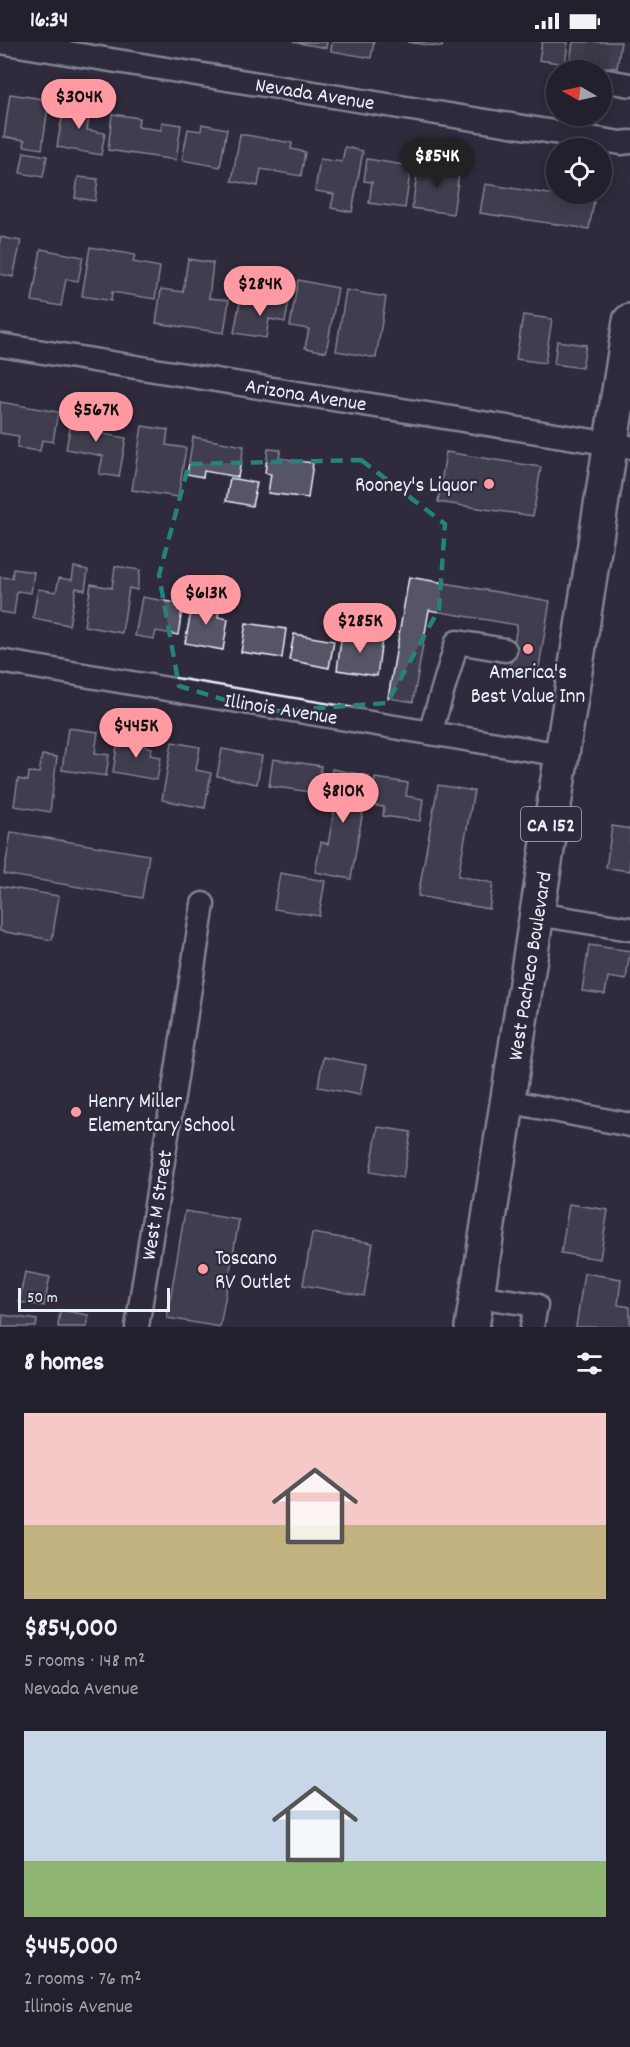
<!DOCTYPE html>
<meta charset="utf-8">
<style>
:root{--surface:#23202e;--page:#2b2836;--text:#f1f3f6;--muted:#a3a3aa;--line:#403e4a;--accent:#ff9aa2}
body{margin:0;font-family:Dekko,sans-serif;background:var(--page);color:var(--text);height:100vh;display:flex;flex-direction:column;font-size:22px;white-space:nowrap}
*{box-sizing:border-box;margin:0}
p{font-size:20px;color:var(--muted)}
.icon{flex:none;width:33px;height:33px;fill:none;stroke:currentColor;stroke-width:2;stroke-linecap:round;stroke-linejoin:round}
.map{position:relative;height:1285px;overflow:hidden}
.side{display:flex;flex-direction:column;background:var(--surface);flex:1}
.side>*{flex:none}
.needle{width:39px;rotate:279deg}
.controls{position:absolute;left:546px;top:18px;display:grid;gap:12px}
.controls a{display:grid;place-items:center;width:66px;height:66px;border-radius:50%;background:var(--surface);box-shadow:0 3px 15px #0003,0 0 0 2px var(--line);font-size:30px}
.scale{position:absolute;left:18px;bottom:15px;width:152px;box-sizing:border-box;padding-left:6px;border:3px solid #e8f1f8;border-top:0;font-size:16px;line-height:21px;white-space:nowrap;color:#e8f1f8;-webkit-text-stroke:4px #2f2a3d;paint-order:stroke}
.price{position:absolute;translate:-50% -51px;padding:0 14px;border-radius:21px;background:var(--accent);color:#111;font-size:20px;line-height:39px;filter:drop-shadow(0 2px 3px #0008)}
.price::after{content:'';position:absolute;left:50%;top:36px;width:18px;height:14px;margin-left:-9px;background:inherit;clip-path:polygon(0 0,100% 0,50% 100%)}
.price.selected{background:#222;color:#fff}
ul{padding:0;list-style:none}
li{display:grid;align-content:center;gap:12px;height:318px;padding:0 24px}
li span{display:grid;place-items:center;height:186px;border-radius:0px;color:#555}
li>.icon{margin-inline-start:auto}
span .icon{width:108px;height:108px;fill:#fffc;stroke-width:1}
li b{font-size:26px}
h2{display:flex;justify-content:space-between;align-items:center;height:72px;padding:0 24px;font-size:26px}
.status{display:flex;justify-content:space-between;align-items:center;height:42px;padding:0 30px;background:var(--surface);direction:ltr}
.status svg{height:16px;fill:currentColor}
.map>svg:first-child{display:block}
.building{fill:#575565;stroke:#e8f1f8;stroke-width:1.5}
.lines{fill:none;stroke-linecap:round;stroke-linejoin:round}
.minor-tunnel{stroke:#4b4859;stroke-width:22;stroke-dasharray:22 11;stroke-linecap:butt}
.minor-casing{stroke:#e8f1f8;stroke-width:27}
.highway-casing{stroke:#e8f1f8;stroke-width:38}
.minor{stroke:#2f2a3d;stroke-width:22}
.highway{stroke:#2f2a3d;stroke-width:33}
.marked{fill:none;stroke:#25827c;stroke-width:4.5;stroke-dasharray:12 8;stroke-linejoin:round}
.poi-dot{fill:#ff9aa2;stroke:#2f2a3d;stroke-width:2}
.labels{text-anchor:middle;stroke-width:4.5;stroke-linejoin:round;paint-order:stroke}
.shield{fill:#2f2a3d;stroke:#b0b5c0;stroke-width:1.5}
.shield-label{font-size:20px;font-weight:bold;fill:#e8f1f8}
.street-label{font-size:21px;fill:#e8f1f8;stroke:#2f2a3d}
.poi-label{font-size:21px;fill:#e8f1f8;stroke:#2f2a3d;text-anchor:start}
</style>
<div class="status"><b>16:34</b><svg viewBox="0 0 49 12"><path d="M0 12V9h3v3zM5 12V6h3v6zM10 12V3h3v9zM15 12V0h3v12zM26 1h20v11H26zM47 4h2v5h-2z"/></svg></div>
<div class="map">
<svg width="630" height="1285" viewBox="0 0 630 1285">
<rect width="100%" height="100%" fill="#2f2a3d"/>
<filter id="ink" filterUnits="userSpaceOnUse"><feTurbulence type="fractalNoise" baseFrequency=".0167" numOctaves="2"/><feDisplacementMap in="SourceGraphic" scale="12" xChannelSelector="R" yChannelSelector="G"/><feConvolveMatrix kernelMatrix="1 2 1 2 8 2 1 2 1" color-interpolation-filters="sRGB"/></filter>
<g filter="url(#ink)">
<!-- building -->
<g class="building">
<polygon points="293,0 327,0 326,6"/>
<polygon points="332,0 374,0 371,16 331,9"/>
<polygon points="407,0 443,0 442,5"/>
<polygon points="542,0 568,0 565,22 539,18"/>
<polygon points="573,0 621,0 617,26 570,19"/>
<polygon points="10,52 49,58 42,107 24,104 25,98 4,95"/>
<polygon points="65,58 91,63 87,88 105,91 101,113 57,105"/>
<polygon points="112,72 139,76 138,85 161,88 162,80 181,83 176,118 108,108"/>
<polygon points="202,82 227,87 220,125 182,118 188,87 201,89"/>
<polygon points="240,92 292,101 291,107 305,110 301,134 261,127 258,144 232,139"/>
<polygon points="345,105 363,109 352,170 331,166 334,152 315,149 320,117 342,120"/>
<polygon points="24,110 47,114 43,135 20,131"/>
<polygon points="367,117 411,124 405,166 369,161 372,140 364,139"/>
<polygon points="438,122 460,125 453,172 412,166 418,126 437,129"/>
<polygon points="78,135 98,137 95,159 75,156"/>
<polygon points="485,142 594,159 589,187 480,171"/>
<polygon points="0,195 21,199 13,235 0,232"/>
<polygon points="90,205 135,213 133,220 160,225 155,257 112,250 111,259 82,254"/>
<polygon points="41,207 83,215 78,239 66,237 61,264 32,259"/>
<polygon points="188,217 213,221 209,256 229,258 224,291 156,281 161,247 183,250"/>
<polygon points="298,238 338,246 326,310 305,306 309,287 290,284"/>
<polygon points="346,248 386,255 376,316 336,309"/>
<polygon points="266,255 289,259 285,280 269,277 266,296 234,291 240,259 265,263"/>
<polygon points="523,273 552,277 545,321 516,317"/>
<polygon points="557,299 586,303 582,326 554,322"/>
<polygon points="0,360 58,370 53,400 42,398 40,409 17,406 19,394 0,391"/>
<polygon points="73,370 100,375 97,391 126,396 119,435 99,432 103,414 66,407"/>
<polygon points="142,384 168,388 166,403 186,406 178,455 132,448"/>
<polygon points="193,395 244,404 238,435 204,429 203,435 187,432"/>
<polygon points="268,407 281,408 279,416 313,421 308,456 268,451 271,432 265,431"/>
<polygon points="446,410 541,425 533,474 438,460"/>
<polygon points="230,436 257,441 252,464 226,459"/>
<polygon points="115,524 140,528 137,548 129,546 122,591 84,584 91,542 112,546"/>
<polygon points="74,525 88,528 85,548 76,546 69,583 33,576 38,547 56,550 59,536 72,538"/>
<polygon points="13,527 34,530 31,551 17,549 14,572 0,570 0,535 12,536"/>
<polygon points="409,535 550,559 538,631 510,626 517,583 429,568 413,660 388,656"/>
<polygon points="142,555 183,562 178,593 156,589 154,597 135,594"/>
<polygon points="193,559 220,563 218,575 228,577 223,608 185,601"/>
<polygon points="246,581 286,587 282,616 241,610"/>
<polygon points="342,591 382,597 377,634 337,628"/>
<polygon points="294,592 334,599 329,626 289,618"/>
<polygon points="68,686 98,690 95,711 109,713 106,734 62,728"/>
<polygon points="119,692 141,695 139,703 152,706 150,713 161,715 157,738 113,730"/>
<polygon points="172,700 200,705 196,728 211,731 205,766 162,758"/>
<polygon points="222,707 262,714 257,742 217,734"/>
<polygon points="42,713 57,715 50,770 14,764 18,737 28,739 29,730 39,731"/>
<polygon points="273,717 321,724 317,751 269,744"/>
<polygon points="332,727 369,734 351,837 315,830 321,800 328,802 336,759 327,758"/>
<polygon points="375,736 408,741 406,754 423,757 420,779 383,774 384,765 371,763"/>
<polygon points="438,743 474,749 458,834 493,841 489,867 418,854"/>
<polygon points="612,784 630,787 630,829 606,826"/>
<polygon points="11,790 149,813 142,856 4,832"/>
<polygon points="280,831 325,839 319,874 274,867"/>
<polygon points="0,844 59,854 52,898 0,889"/>
<polygon points="589,903 630,909 626,938 608,935 605,952 582,949"/>
<polygon points="323,1015 366,1023 360,1053 318,1045"/>
<polygon points="378,1085 411,1090 403,1136 370,1130"/>
<polygon points="569,1162 608,1168 600,1217 561,1211"/>
<polygon points="185,1169 239,1178 220,1285 167,1276"/>
<polygon points="312,1191 373,1201 364,1254 303,1243"/>
<polygon points="25,1230 50,1235 44,1264 19,1260"/>
<polygon points="584,1231 621,1237 618,1263 630,1265 630,1285 576,1285"/>
<polygon points="60,1268 89,1273 87,1285 58,1285"/>
<polygon points="3,1273 37,1278 36,1285 2,1285"/>
</g>
<g class="lines">
<!-- minor-tunnel -->
<polyline class="minor-tunnel" points="597,23 600,0"/>
<!-- minor casing -->
<g class="minor-casing">
<g id="minor">
<polyline points="0,0 621,101 630,100"/>
<polyline points="602,38 630,43"/>
<polyline points="0,303 630,405"/>
<polyline points="0,619 562,713"/>
<polyline points="430,691 457,600 505,608"/>
<polyline points="537,872 630,887"/>
<polyline points="507,1059 630,1083"/>
<polyline points="477,1254 536,1263 532,1285"/>
<polyline points="137,1285 203,862"/>
</g>
</g>
<!-- highway casing -->
<g class="highway-casing">
<polyline id="highway" points="472,1285 630,279"/>
</g>
<!-- minor -->
<use href="#minor" class="minor"/>
<!-- highway -->
<use href="#highway" class="highway"/>
</g>
</g>
<!-- marked area -->
<path d="M0 0H630V1285H0ZM361,418l84,64 -6,85 -52,94 -122,9 -86,-26 -20,-111 30,-111z" fill="#2f2a3d" fill-opacity=".55" fill-rule="evenodd"/>
<path class="marked" d="M361,418l84,64 -6,85 -52,94 -122,9 -86,-26 -20,-111 30,-111z"/>
<!-- markers -->
<g class="poi-dot">
<circle cx="489" cy="442" r="6"/>
<circle cx="528" cy="607" r="6"/>
<circle cx="76" cy="1070" r="6"/>
<circle cx="203" cy="1227" r="6"/>
</g>
<g class="labels">
<!-- shield labels -->
<rect class="shield" x="521" y="765" width="60" height="34" rx="4.5"/>
<g class="shield-label">
<text x="551" y="789">CA 152</text>
</g>
<!-- street labels -->
<g class="street-label">
<text transform="translate(315 51) rotate(9)" y="7">Nevada Avenue</text>
<text transform="translate(306 352) rotate(9)" y="7">Arizona Avenue</text>
<text transform="translate(281 666) rotate(9)" y="7">Illinois Avenue</text>
<text transform="translate(529 924) rotate(-81)" y="7">West Pacheco Boulevard</text>
<text transform="translate(156 1163) rotate(-81)" y="7">West M Street</text>
</g>
<!-- poi labels -->
<g class="poi-label">
<text x="477" y="449" text-anchor="end">Rooney's Liquor</text>
<text x="528" y="636" text-anchor="middle">America's<tspan x="528" dy="24">Best Value Inn</tspan></text>
<text x="88" y="1065">Henry Miller<tspan x="88" dy="24">Elementary School</tspan></text>
<text x="215" y="1222">Toscano<tspan x="215" dy="24">RV Outlet</tspan></text>
</g>
</g>
</svg>
<div class="controls">
<a><svg class="needle" viewBox="-14 -14 28 28"><path d="M0-13l5 13h-10z" fill="#e53935"/><path d="M0 13l5-13h-10z" fill="#a3a3aa"/></svg></a>
<a><svg class="icon" aria-label="locate" viewBox="0 0 24 24"><circle cx="12" cy="12" r="6"/><path d="M12 2v4M12 18v4M2 12h4M18 12h4"/></svg></a>
</div>
<div class="scale">50 m</div>
<b class="price" style="left:79px;top:88px">$304K</b>
<b class="price selected" style="left:437px;top:147px">$854K</b>
<b class="price" style="left:260px;top:275px">$284K</b>
<b class="price" style="left:96px;top:401px">$567K</b>
<b class="price" style="left:206px;top:584px">$613K</b>
<b class="price" style="left:360px;top:612px">$285K</b>
<b class="price" style="left:136px;top:717px">$445K</b>
<b class="price" style="left:343px;top:782px">$810K</b>
</div>
<section class="side">
<h2>8 homes<svg class="icon" aria-label="filters" viewBox="0 0 24 24"><path d="M4 7h16M4 17h16"/><circle cx="9" cy="7" r="2"/><circle cx="15" cy="17" r="2"/></svg></h2>
<ul>
<li><span style="background:linear-gradient(#f6c9c9 60%,#c2b280 0)"><svg class="icon" aria-label="home" viewBox="0 0 24 24"><path d="M3 11l9-7 9 7M6 9v11h12V9"/></svg></span><div><b>$854,000</b><p>5 rooms · 148 m²</p><p>Nevada Avenue</p></div></li>
<li><span style="background:linear-gradient(#c9d6e8 70%,#8fb573 0)"><svg class="icon" aria-label="home" viewBox="0 0 24 24"><path d="M3 11l9-7 9 7M6 9v11h12V9"/></svg></span><div><b>$445,000</b><p>2 rooms · 76 m²</p><p>Illinois Avenue</p></div></li>
</ul>
</section>
